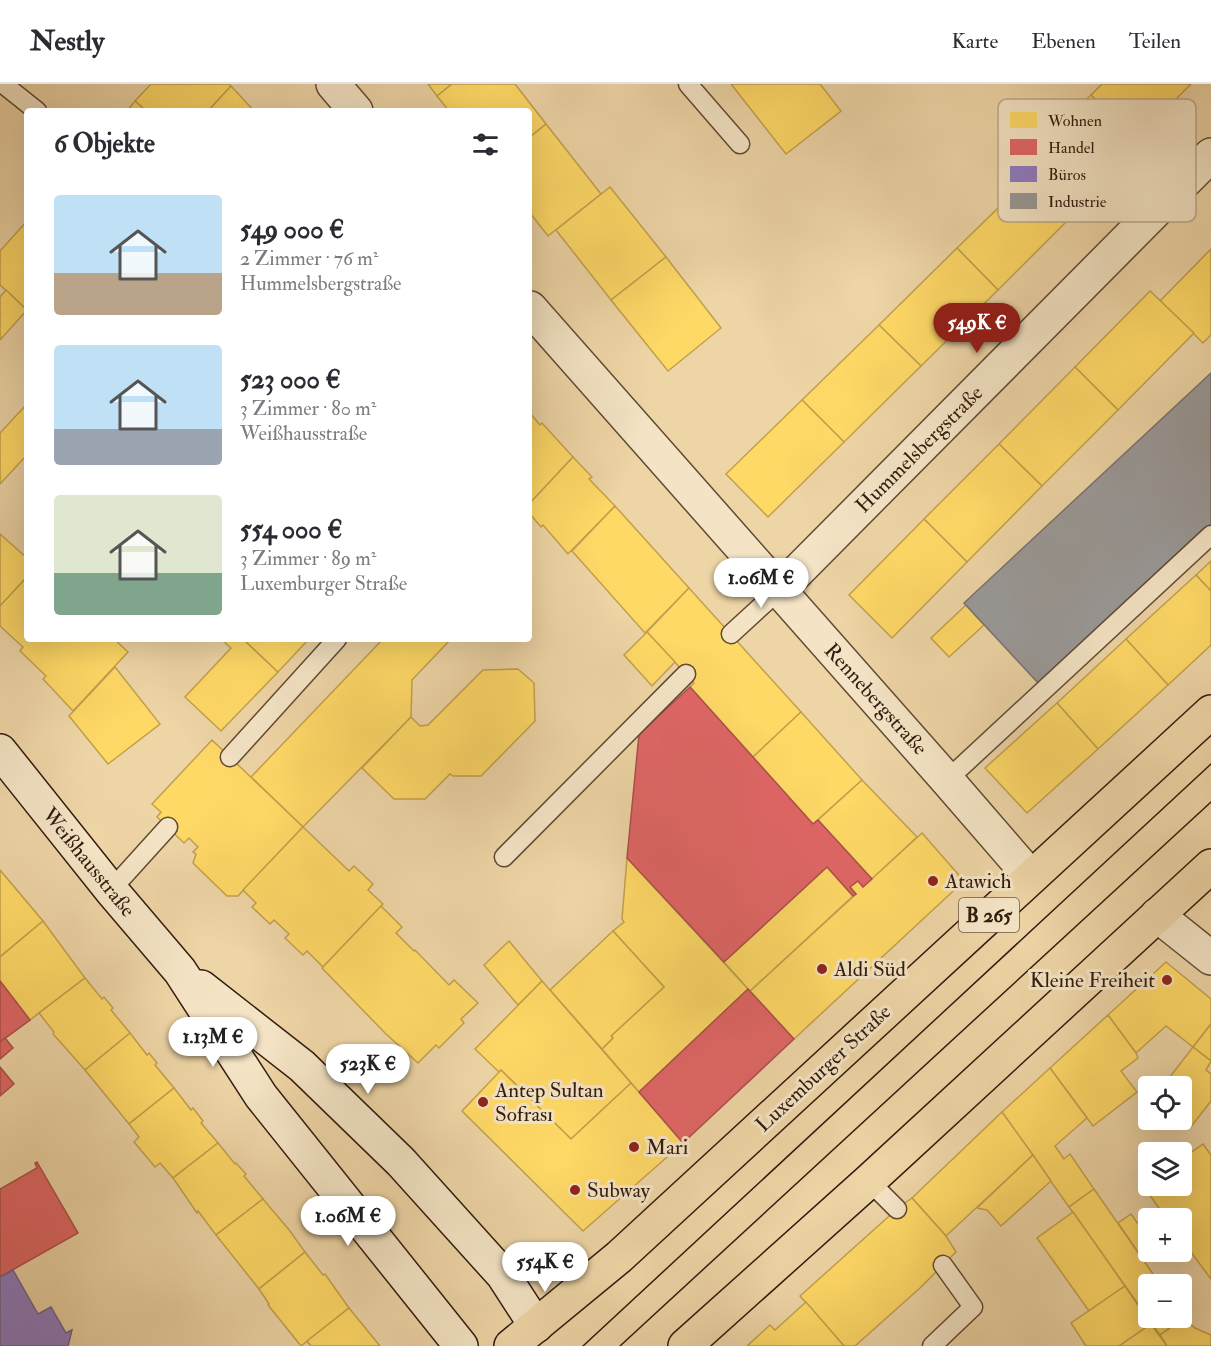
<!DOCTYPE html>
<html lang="de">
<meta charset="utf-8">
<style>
:root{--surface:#fff;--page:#f2f2f3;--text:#2b2b33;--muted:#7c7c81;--line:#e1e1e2;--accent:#8f2418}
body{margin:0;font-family:"IM FELL Double Pica",serif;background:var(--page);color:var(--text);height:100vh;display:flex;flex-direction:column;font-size:22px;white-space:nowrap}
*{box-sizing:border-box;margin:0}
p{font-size:20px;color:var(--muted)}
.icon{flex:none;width:33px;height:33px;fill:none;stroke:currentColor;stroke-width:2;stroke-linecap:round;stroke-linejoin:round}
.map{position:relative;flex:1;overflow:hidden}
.sheet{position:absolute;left:24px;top:24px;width:508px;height:534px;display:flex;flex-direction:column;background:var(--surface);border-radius:6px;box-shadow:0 6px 24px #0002}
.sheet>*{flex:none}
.fabs{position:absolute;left:1138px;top:992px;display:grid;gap:12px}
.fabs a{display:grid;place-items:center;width:54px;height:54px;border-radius:6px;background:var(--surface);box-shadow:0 6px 24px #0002;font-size:30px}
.price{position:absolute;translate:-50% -51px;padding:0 14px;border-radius:21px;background:#fff;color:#222;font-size:20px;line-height:39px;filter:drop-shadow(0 2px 3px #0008)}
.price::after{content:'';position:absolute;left:50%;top:36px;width:18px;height:14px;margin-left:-9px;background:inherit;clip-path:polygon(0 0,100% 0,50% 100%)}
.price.selected{background:var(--accent);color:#fff}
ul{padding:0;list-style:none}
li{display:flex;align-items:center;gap:18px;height:150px;padding:0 30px}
li span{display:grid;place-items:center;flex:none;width:168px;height:120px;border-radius:6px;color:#555}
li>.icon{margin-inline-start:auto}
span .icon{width:72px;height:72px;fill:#fffc;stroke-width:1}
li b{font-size:26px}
h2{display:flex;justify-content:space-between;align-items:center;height:72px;padding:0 30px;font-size:26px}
header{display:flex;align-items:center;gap:36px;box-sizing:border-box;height:84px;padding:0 30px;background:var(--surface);border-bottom:2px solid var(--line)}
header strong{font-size:28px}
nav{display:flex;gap:33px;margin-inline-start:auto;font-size:21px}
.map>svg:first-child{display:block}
.homes{fill:#ffd966;stroke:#c2a04c;stroke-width:1.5}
.shops{fill:#e06666;stroke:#ac504c;stroke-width:1.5}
.offices{fill:#8e7cc3;stroke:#725f8d;stroke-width:1.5}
.industry{fill:#999;stroke:#7a736f;stroke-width:1.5}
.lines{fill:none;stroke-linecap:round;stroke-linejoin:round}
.service-casing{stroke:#614a34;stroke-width:21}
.minor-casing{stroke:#614a34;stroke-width:36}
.secondary-casing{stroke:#321b0e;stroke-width:36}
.primary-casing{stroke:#321b0e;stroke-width:36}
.service{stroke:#f4e4c5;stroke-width:18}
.minor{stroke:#f4e4c5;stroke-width:33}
.secondary{stroke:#f4e4c5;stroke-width:33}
.primary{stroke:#eed5a6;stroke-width:33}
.tram{stroke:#321b0e;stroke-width:1.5}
.poi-dot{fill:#8f2418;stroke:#f4e4c5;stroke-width:2}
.labels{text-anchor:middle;stroke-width:6;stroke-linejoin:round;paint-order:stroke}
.shield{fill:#f4e4c5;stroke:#6c5745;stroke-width:1.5}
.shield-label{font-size:20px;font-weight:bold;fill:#321b0e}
.street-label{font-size:21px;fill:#321b0e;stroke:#f4e4c5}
.poi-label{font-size:21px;fill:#321b0e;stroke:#f4e4c5;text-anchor:start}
.key{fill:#f4e4c5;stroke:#baa88e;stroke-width:1.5}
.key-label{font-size:16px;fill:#321b0e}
</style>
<header>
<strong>Nestly</strong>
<nav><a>Karte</a><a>Ebenen</a><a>Teilen</a></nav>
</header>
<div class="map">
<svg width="1211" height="1262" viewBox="0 0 1211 1262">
<rect width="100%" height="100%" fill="#eed5a6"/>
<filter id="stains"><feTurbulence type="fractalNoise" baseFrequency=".00333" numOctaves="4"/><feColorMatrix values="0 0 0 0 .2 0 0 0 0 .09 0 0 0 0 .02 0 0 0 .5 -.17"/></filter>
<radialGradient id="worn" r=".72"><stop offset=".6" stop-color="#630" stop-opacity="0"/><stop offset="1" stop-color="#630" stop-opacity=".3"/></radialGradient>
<!-- homes -->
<g class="homes">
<polygon points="151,0 229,0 231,2 208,27 146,27 135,17"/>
<polygon points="428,0 452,0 437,12"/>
<polygon points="452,0 515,0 546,40 530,53 530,27 449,27 437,12"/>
<polygon points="731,0 820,0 841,27 786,70"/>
<polygon points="1102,0 1191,0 1135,56 1091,11"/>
<polygon points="231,2 254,27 208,27"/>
<polygon points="1091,11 1135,56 1065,123 1022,78"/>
<polygon points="135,17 146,27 127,27"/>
<polygon points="546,40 601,110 548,152 530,129 530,53"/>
<polygon points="1033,90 1073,131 998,206 957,164"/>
<polygon points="610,103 666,173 611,216 556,146"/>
<polygon points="27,137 27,226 0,201 0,167"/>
<polygon points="957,164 998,206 921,282 879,241"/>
<polygon points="1211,165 1211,251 1203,259 1160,217"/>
<polygon points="666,173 721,244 668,287 611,216"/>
<polygon points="6,206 27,226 0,256 0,213"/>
<polygon points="1150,207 1194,249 1118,326 1075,283"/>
<polygon points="879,241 921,282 844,358 802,316"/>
<polygon points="1075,283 1118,326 1042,402 999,360"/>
<polygon points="802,316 844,358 768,433 726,390"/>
<polygon points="27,320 27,371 0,400 0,349"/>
<polygon points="530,329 540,341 542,339 573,373 530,419"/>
<polygon points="999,360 1042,402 967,478 924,435"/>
<polygon points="573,373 592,393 589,395 615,422 568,470 543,441 541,443 530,430 530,419"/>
<polygon points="615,422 689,504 645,549 572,467"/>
<polygon points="924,435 967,478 892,554 849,511"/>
<polygon points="0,450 27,474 27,493 0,522"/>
<polygon points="1211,477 1211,507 1196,491"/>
<polygon points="1196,491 1211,507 1211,561 1168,601 1126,555"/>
<polygon points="27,493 27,555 114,555 128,568 73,627 43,595 46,592 20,567 23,563 0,542 0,522"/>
<polygon points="689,504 801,628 753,673 690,603 694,599 647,548"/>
<polygon points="966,521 984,541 949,573 931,554"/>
<polygon points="647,548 675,578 652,602 624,571"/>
<polygon points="225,555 243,555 278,588 221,647 185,613 231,564 223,557"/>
<polygon points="243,555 309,555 278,588"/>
<polygon points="383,555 451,555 412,596 411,633 303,743 251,693"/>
<polygon points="1126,555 1168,601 1098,665 1057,619"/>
<polygon points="115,583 160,640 108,680 69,632"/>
<polygon points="518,585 534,599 535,637 481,692 453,692 450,690 425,715 394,715 362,684 411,633 420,642 428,641 483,586"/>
<polygon points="1057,619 1098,665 1027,729 985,684"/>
<polygon points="801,628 862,696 813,740 753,673"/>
<polygon points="212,656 303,743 238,812 227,812 193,779 196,770 193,768 198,763 189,754 184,759 157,733 161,728 152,720"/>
<polygon points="862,696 917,753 872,795 818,736"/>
<polygon points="303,743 349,787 354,782 373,800 368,806 383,820 323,883 307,867 303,871 285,854 289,850 274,836 270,840 252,823 256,819 243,806"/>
<polygon points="922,749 964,797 794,955 750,907 856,810 850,803 858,797 863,803"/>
<polygon points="627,774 748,905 639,1008 602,965 613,954 611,952 664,903 613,847 624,838 622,835"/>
<polygon points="827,783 853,812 750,907 724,878"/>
<polygon points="0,786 43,837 0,873"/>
<polygon points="381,822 402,843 396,849 414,867 415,866 449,901 454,896 478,919 461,935 464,939 439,964 436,961 418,979 385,949 322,884"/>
<polygon points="43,837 85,894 30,936 0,897 0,873"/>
<polygon points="613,847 664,903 611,952 613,954 602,965 550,906"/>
<polygon points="509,857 542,897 518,921 484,881"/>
<polygon points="1166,878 1211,915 1211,940 1193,963 1166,942 1136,969 1108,931"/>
<polygon points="85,894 102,915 104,913 113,924 111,926 130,949 85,986 53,950 54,948 39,929"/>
<polygon points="542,897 631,999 571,1055 501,986 499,988 475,965"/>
<polygon points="1108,931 1136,969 1138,974 1121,987 1137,1008 1093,1042 1050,984"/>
<polygon points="1211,940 1211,977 1193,963"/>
<polygon points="130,949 147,971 149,969 157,979 155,981 174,1004 129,1040 85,986"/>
<polygon points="1193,963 1211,977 1206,986 1211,990 1211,1017 1190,1044 1182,1033 1182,1002 1163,1002"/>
<polygon points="1050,984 1087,1034 1055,1062 1064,1075 1070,1070 1094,1105 1069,1123 1002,1028"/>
<polygon points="501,986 571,1055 631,999 683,1059 583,1147 462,1027"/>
<polygon points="174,1004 191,1026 193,1024 203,1037 201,1039 218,1059 173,1094 160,1079 155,1083 134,1058 139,1053 129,1040"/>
<polygon points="1002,1028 1033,1071 946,1152 912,1114"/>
<polygon points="218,1059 235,1080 236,1079 246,1090 244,1092 263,1115 216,1151 198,1127 197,1129 173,1094"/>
<polygon points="1203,1060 1211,1071 1211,1195 1182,1156 1182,1134 1166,1134 1144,1103 1149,1099 1149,1101 1182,1101 1182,1075"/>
<polygon points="1033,1071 1051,1097 1001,1142 987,1126 977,1124"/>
<polygon points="1094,1105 1160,1200 1149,1200 1149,1233 1182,1233 1182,1231 1184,1234 1160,1251 1069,1123"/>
<polygon points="912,1114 946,1152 956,1168 920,1204 855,1262 844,1262 800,1212 897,1125"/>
<polygon points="263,1115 290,1147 305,1168 259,1205 216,1151"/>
<polygon points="1073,1128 1125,1202 1089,1227 1037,1154"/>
<polygon points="1131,1130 1149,1155 1149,1161 1138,1168 1118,1139"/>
<polygon points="305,1168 323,1191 325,1190 349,1224 301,1262 268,1221 269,1220 259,1205"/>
<polygon points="1125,1202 1151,1240 1119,1262 1086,1262 1071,1239"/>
<polygon points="806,1218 844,1262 747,1262 770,1241 775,1246"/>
<polygon points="349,1224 380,1262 311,1262 307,1257"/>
<polygon points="1184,1234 1195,1244 1211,1251 1211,1262 1167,1262 1160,1251"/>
<polygon points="1151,1240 1167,1262 1119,1262"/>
</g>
<!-- shops -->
<g class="shops">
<polygon points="690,603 813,740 818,736 872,795 863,803 858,797 850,803 856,810 853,812 827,783 724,878 627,774 639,650"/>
<polygon points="0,897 30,936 0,958"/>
<polygon points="748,905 794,955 683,1059 639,1008"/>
<polygon points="5,954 13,964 0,975 0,958"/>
<polygon points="0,983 14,1000 0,1012"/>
<polygon points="37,1078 78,1149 0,1193 0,1105 37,1084 35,1079"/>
</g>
<!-- offices -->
<polygon class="offices" points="13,1186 38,1230 51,1223 66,1249 72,1246 68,1262 0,1262 0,1193"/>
<!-- industry -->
<polygon class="industry" points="1211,289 1211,440 1038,599 964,519"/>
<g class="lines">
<!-- service casing -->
<g class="service-casing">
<g id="service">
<polyline points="3,0 37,27"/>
<polyline points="688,0 740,60"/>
<polyline points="731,550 779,506"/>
<polyline points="230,673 337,555"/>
<polyline points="947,696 1211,451"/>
<polyline points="504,773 686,590"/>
<polyline points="111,806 168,743"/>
<polyline points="869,1097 897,1125"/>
<polyline points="932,1262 973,1223 943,1181"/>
</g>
</g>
<!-- minor casing -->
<g class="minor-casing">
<g id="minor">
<polyline points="333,0 356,27"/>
<polyline points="530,224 947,696 1031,793"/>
<polyline points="779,506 1211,71"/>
<polyline points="1157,831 1211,874"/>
</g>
</g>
<!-- secondary casing -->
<g class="secondary-casing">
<g id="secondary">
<polyline points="0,667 111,806 180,887 261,1012 461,1262"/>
<polyline points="201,903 302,982 401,1078 503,1191 536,1242"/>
</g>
</g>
<!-- primary casing -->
<g class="primary-casing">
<g id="primary">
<polyline points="511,1262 619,1173 1211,628"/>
<polyline points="685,1262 869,1097 1211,782"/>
</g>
</g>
<!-- service -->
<use href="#service" class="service"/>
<!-- minor -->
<use href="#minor" class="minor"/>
<!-- secondary -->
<use href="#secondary" class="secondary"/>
<!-- primary -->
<use href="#primary" class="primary"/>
<!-- tram -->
<g class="tram">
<polyline points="583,1262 1211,680"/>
<polyline points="620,1262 1211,718"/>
</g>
</g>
<!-- markers -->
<g class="poi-dot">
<circle cx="933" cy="797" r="6"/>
<circle cx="822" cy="885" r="6"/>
<circle cx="1167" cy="896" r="6"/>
<circle cx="483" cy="1018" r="6"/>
<circle cx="634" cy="1063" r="6"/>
<circle cx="575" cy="1106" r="6"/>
</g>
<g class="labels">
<!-- shield labels -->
<rect class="shield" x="959" y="814" width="60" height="34" rx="4.5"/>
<g class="shield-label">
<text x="989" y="838">B 265</text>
</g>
<!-- street labels -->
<g class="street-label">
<text transform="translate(919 365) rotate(-45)" y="7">Hummelsbergstraße</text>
<text transform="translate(876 615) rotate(48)" y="7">Rennebergstraße</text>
<text transform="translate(89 778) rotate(51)" y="7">Weißhausstraße</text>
<text transform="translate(823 984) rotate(-43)" y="7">Luxemburger Straße</text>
</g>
<!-- poi labels -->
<g class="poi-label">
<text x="945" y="804">Atawich</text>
<text x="834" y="892">Aldi Süd</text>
<text x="1155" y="903" text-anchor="end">Kleine Freiheit</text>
<text x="495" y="1013">Antep Sultan<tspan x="495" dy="24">Sofrası</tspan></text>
<text x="646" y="1070">Mari</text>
<text x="587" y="1113">Subway</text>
</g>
</g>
<!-- legend -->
<rect x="998" y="15" width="198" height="123" rx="9" class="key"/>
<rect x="1010" y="28" width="27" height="16" fill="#ffd966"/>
<rect x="1010" y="55" width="27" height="16" fill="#e06666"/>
<rect x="1010" y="82" width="27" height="16" fill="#8e7cc3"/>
<rect x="1010" y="109" width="27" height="16" fill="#999"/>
<g class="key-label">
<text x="1048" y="42">Wohnen</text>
<text x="1048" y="69">Handel</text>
<text x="1048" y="96">Büros</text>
<text x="1048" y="123">Industrie</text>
</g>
<rect width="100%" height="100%" filter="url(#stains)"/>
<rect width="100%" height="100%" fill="url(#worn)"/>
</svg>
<div class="fabs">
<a><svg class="icon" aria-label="locate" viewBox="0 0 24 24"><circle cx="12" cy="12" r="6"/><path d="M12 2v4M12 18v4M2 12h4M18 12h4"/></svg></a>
<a><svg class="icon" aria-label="layers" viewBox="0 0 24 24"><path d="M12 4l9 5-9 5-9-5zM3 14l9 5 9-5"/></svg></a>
<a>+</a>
<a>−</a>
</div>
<b class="price selected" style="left:977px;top:270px">549K €</b>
<b class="price" style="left:761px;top:525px">1.06M €</b>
<b class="price" style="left:213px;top:984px">1.13M €</b>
<b class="price" style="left:368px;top:1011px">523K €</b>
<b class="price" style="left:348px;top:1163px">1.06M €</b>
<b class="price" style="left:545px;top:1209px">554K €</b>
<section class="sheet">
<h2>6 Objekte<svg class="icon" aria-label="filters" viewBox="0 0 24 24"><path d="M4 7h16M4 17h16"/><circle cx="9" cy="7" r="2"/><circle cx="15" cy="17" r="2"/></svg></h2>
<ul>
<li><span style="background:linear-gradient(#bfe0f5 65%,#b9a48a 0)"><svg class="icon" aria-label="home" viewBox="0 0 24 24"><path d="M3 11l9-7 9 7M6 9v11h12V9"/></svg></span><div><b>549 000 €</b><p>2 Zimmer · 76 m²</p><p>Hummelsbergstraße</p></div></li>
<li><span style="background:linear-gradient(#bfe0f5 70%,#9aa5b1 0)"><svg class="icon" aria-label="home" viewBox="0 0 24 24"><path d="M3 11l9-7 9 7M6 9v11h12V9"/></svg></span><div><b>523 000 €</b><p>3 Zimmer · 80 m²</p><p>Weißhausstraße</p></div></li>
<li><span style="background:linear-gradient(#dfe7d0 65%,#7fa58c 0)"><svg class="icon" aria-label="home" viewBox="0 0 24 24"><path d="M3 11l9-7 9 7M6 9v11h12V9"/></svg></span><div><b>554 000 €</b><p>3 Zimmer · 89 m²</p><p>Luxemburger Straße</p></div></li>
</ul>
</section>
</div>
